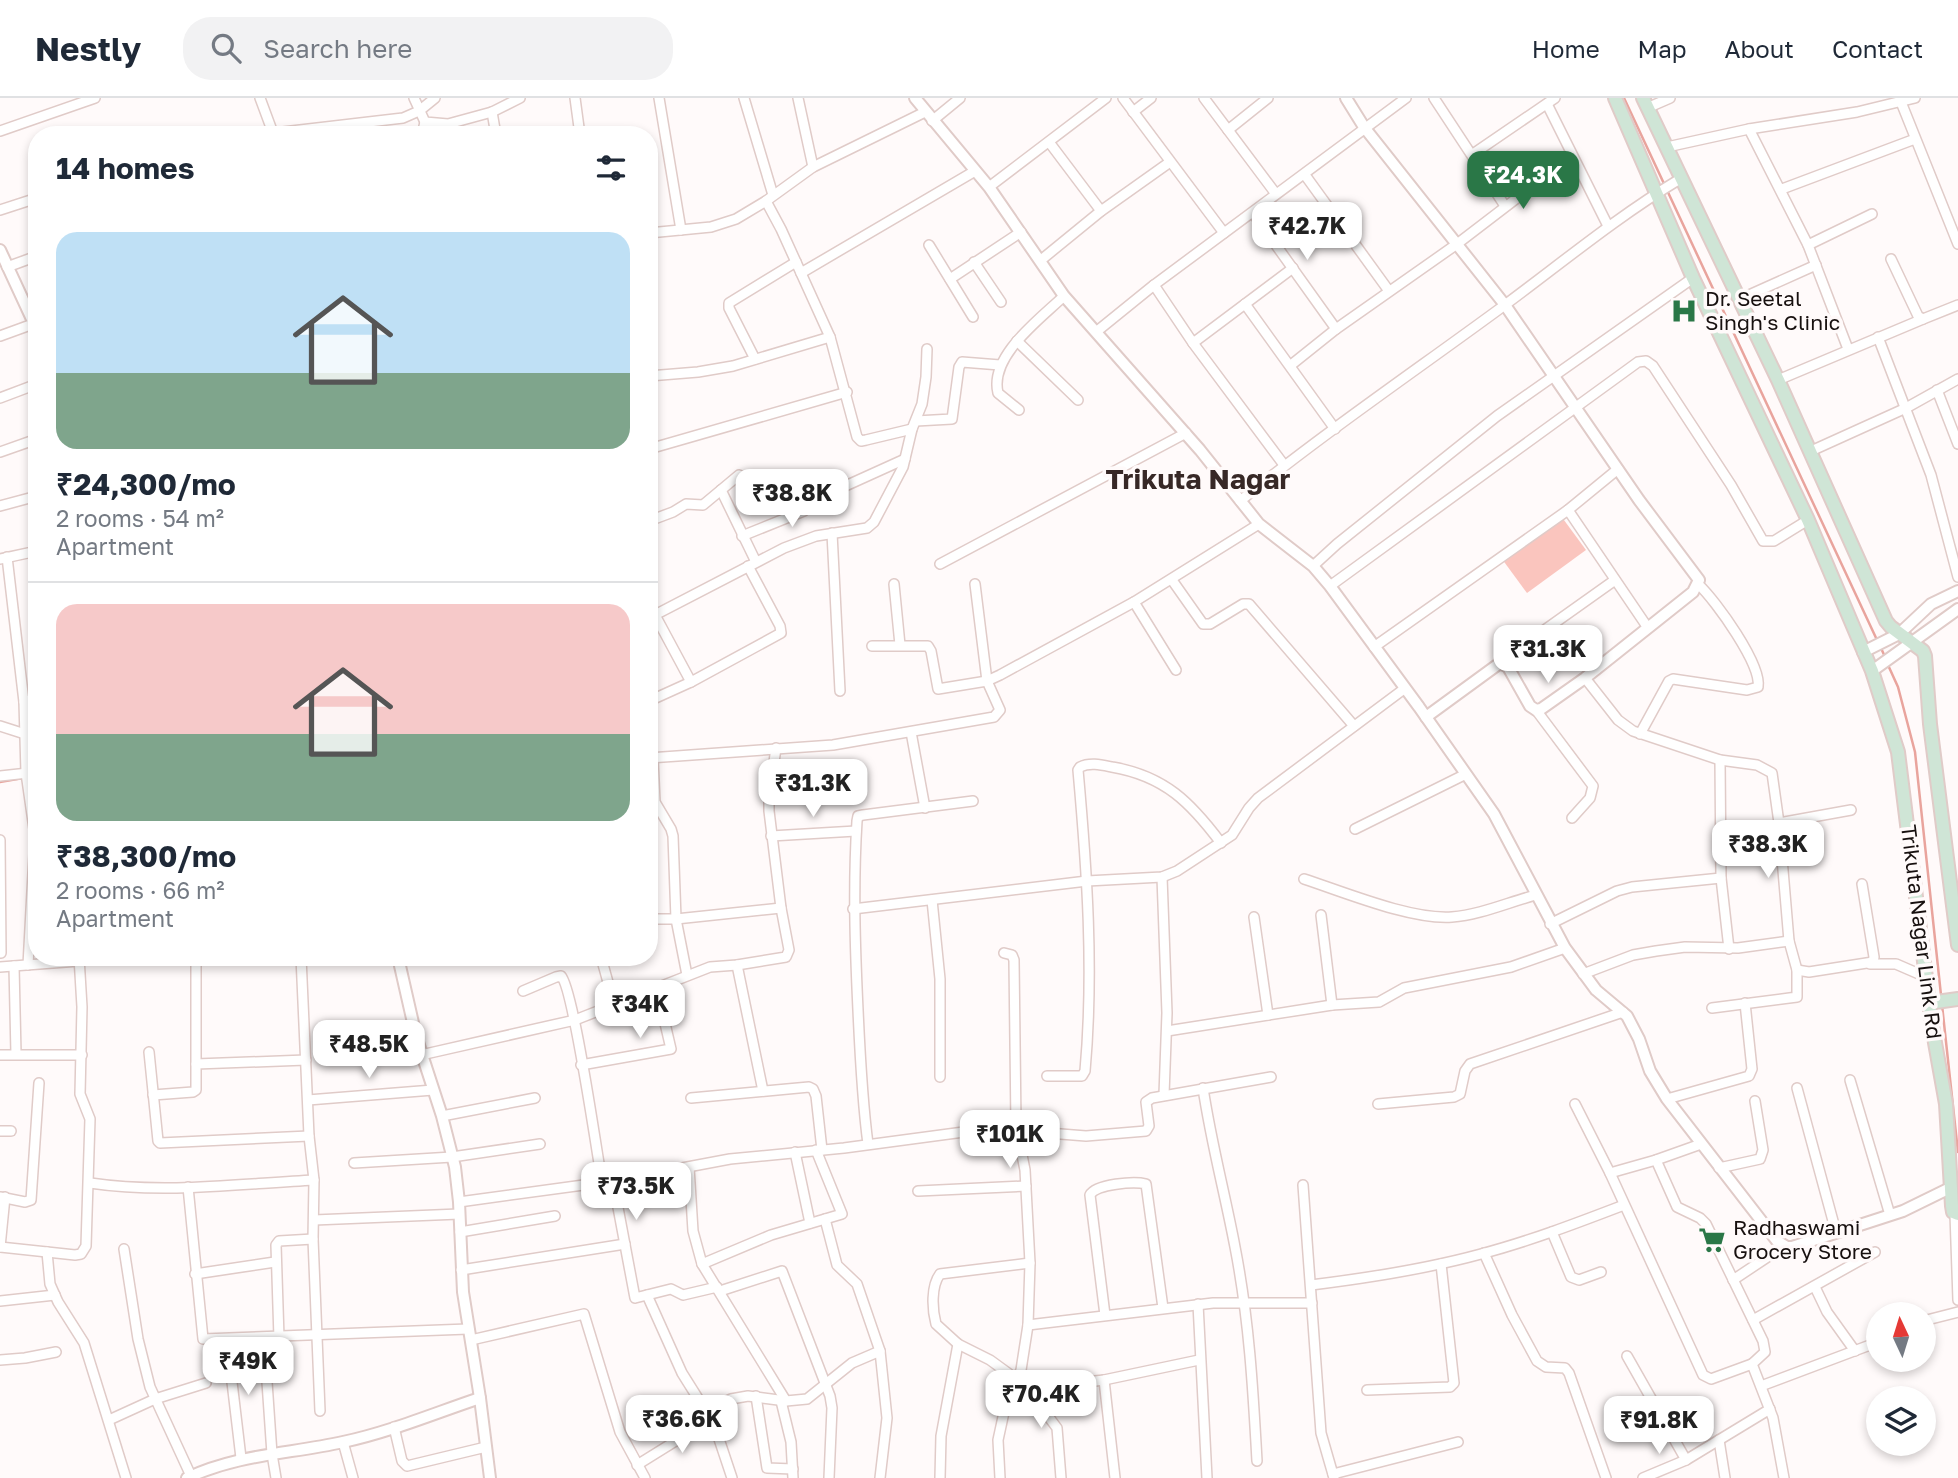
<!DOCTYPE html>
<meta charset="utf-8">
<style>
:root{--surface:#fff;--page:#f2f2f3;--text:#1f2937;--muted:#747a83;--line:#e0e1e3;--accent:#2a7747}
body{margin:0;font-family:"Golos Text",sans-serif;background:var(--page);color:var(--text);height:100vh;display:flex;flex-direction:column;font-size:26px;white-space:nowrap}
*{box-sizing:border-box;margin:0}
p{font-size:23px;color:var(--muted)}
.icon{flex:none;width:38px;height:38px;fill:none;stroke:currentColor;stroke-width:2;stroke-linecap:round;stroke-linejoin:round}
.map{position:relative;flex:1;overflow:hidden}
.sheet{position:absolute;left:28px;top:28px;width:630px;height:840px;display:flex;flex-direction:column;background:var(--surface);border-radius:28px;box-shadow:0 4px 10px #0003}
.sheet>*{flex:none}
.needle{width:46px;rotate:356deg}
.buttons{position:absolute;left:1866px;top:1204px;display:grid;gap:14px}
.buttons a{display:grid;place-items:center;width:70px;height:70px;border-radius:50%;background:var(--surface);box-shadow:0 4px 10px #0003;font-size:35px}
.price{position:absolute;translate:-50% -60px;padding:0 16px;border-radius:14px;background:#fff;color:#222;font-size:23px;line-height:46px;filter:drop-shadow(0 2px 4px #0008)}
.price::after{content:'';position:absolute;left:50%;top:42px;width:21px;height:16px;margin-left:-10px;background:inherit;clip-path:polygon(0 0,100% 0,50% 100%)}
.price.on{background:var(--accent);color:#fff}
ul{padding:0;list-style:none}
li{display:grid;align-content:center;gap:14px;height:371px;padding:0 28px}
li+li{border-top:2px solid var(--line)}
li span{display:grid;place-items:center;height:217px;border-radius:21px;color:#555}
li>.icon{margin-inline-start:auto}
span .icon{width:126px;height:126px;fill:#fffc;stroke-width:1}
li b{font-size:30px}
h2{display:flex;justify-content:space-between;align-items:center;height:84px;padding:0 28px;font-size:30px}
header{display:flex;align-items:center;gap:42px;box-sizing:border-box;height:98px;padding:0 35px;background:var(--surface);border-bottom:2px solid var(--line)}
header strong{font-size:33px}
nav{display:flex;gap:38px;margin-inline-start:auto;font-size:24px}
.search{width:490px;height:63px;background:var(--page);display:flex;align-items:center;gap:18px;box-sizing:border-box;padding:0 24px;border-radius:28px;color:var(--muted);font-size:26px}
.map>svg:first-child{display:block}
.green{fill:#fac5be}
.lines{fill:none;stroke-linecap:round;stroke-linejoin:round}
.stream{stroke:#e9a49d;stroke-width:2.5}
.minor-casing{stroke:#e0cbc8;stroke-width:12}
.tertiary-casing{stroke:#e0cbc8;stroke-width:14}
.secondary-casing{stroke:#e0cbc8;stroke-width:16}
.minor{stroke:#fff;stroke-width:9}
.tertiary{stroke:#fff;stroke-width:10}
.secondary{stroke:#cfe5d6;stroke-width:12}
.labels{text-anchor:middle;stroke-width:7;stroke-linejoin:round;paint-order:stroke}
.poi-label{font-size:21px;fill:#17100f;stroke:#fffafa;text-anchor:start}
.street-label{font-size:21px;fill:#17100f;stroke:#fffafa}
.district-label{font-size:28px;font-weight:bold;fill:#372826;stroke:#fffafa}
</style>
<header>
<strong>Nestly</strong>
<div class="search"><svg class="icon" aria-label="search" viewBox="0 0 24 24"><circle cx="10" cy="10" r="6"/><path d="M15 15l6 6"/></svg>Search here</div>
<nav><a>Home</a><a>Map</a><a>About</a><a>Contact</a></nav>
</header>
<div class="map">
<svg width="1958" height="1380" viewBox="0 0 1958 1380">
<rect width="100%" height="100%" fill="#fffafa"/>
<!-- green -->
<polygon class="green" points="1561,418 1586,452 1527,495 1502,461"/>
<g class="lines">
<!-- stream -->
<g class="stream">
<polyline points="1624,0 1877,542"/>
<polyline points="1880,548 1886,561"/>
<polyline points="1888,567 1898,589 1915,654 1941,897"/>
<polyline points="0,684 23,680"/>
<polyline points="1942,907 1958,1054"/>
</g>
<!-- minor casing -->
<g class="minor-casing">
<g id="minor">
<polyline points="260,0 273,35"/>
<polyline points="414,0 425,24 448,26 492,14 520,0"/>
<polyline points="575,0 580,37"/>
<polyline points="659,0 681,132"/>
<polyline points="744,0 773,97"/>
<polyline points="798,0 813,69"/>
<polyline points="1123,0 1224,135"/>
<polyline points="1204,0 1276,96"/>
<polyline points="1434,0 1505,108"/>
<polyline points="1901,4 1958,146"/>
<polyline points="1547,6 1608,128"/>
<polyline points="1647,10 1670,0"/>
<polyline points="492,14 496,37"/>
<polyline points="1133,14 1151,0"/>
<polyline points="932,23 960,0"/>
<polyline points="1749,31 1808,147 1848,251"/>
<polyline points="1228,32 1268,0"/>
<polyline points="0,33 95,0"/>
<polyline points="257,37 403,20 419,13 435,0"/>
<polyline points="422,37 425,24"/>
<polyline points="1049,44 1101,113"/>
<polyline points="1667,49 1749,31 1857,14 1915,0"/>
<polyline points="1473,56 1555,0"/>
<polyline points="1305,77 1389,193"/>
<polyline points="989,89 1106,0"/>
<polyline points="1782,91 1915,41"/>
<polyline points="766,103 781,131 830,239 857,339 861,343 866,342 912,331"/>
<polyline points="0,112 37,100"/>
<polyline points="1253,115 1336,231"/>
<polyline points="649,135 711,129 736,121 766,103 813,69 925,14"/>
<polyline points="929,147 973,219"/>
<polyline points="1808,147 1872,116"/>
<polyline points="1891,161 1918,218 1923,221 1958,207"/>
<polyline points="1041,162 1101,113 1170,64"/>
<polyline points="974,164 1001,204"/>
<polyline points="7,169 37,158"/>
<polyline points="801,175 975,73"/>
<polyline points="950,181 1021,134"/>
<polyline points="1154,187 1193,245 1284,367"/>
<polyline points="1740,201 1816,167"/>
<polyline points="1245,206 1335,331"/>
<polyline points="1096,234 1154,187 1406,0"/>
<polyline points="0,238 33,226"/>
<polyline points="1878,239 1931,377 1958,479"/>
<polyline points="1017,243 1078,302"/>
<polyline points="1193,245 1293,170"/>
<polyline points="755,261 729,210 729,205 796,164"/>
<polyline points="1291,267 1336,231 1457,146 1572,58"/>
<polyline points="649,278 698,274 733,268 830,239"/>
<polyline points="1778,282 1923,221"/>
<polyline points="1937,292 1958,346"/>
<polyline points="0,300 37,286"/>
<path d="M1019,312l-21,-17c-9,-37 42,-74 66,-97"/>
<polyline points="916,323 952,321 959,269 962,264 1000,267"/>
<polyline points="649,351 847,294"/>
<polyline points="1811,353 1906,310 1958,281"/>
<polyline points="0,354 37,341"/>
<polyline points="721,392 756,464"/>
<path d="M1240,403c83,-67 172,-128 258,-191 60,-44 117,-92 182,-131"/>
<polyline points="0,408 37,398"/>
<polyline points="1568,412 1648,530"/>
<polyline points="649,423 673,414 686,406 703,407 739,377"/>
<polyline points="832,435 840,593"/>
<polyline points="742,438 804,413 810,404 905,361"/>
<polyline points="7,459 24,604 37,601"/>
<polyline points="0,461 37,453"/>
<polyline points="940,466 1186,335"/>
<polyline points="1313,468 1337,446 1497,318 1693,180"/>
<polyline points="1172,482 1203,526 1210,526 1243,506 1249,506 1354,628"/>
<polyline points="894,486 900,547"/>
<polyline points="1330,488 1638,264 1646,263 1653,268 1731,387 1763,443 1774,443 1808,422"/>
<polyline points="1134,504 1176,572"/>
<polyline points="655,517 691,584"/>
<polyline points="649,520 784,450 816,438 867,430 874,424 903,369 912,331 922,306 926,279 927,251"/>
<polyline points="872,548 928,548 931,553 938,591 987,583 1000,577 1134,504 1259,426"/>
<polyline points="1374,549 1568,412 1618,371"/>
<polyline points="1503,565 1539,536 1615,482"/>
<polyline points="1585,580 1618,622 1633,633 1720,662 1757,667 1772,675 1779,725 1789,843 1797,872 1797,899 1712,910"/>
<polyline points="649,603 691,584 781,535 780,528 748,468"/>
<polyline points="24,604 26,675 35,738 28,867"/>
<polyline points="1536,612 1593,688 1590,700 1572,720"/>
<polyline points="0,628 25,636"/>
<polyline points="911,634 925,710"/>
<path d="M1640,636l29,-53 4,-2 74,11 11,-3c4,-22 -42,-86 -59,-102"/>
<polyline points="649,660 833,647 994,619 1000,612 987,583 975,486"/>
<polyline points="653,660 655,704 671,731 673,738 676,821 687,877"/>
<polyline points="1720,662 1721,780 1729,851"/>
<polyline points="0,678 37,674"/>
<polyline points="1779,725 1851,712"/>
<polyline points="1355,731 1466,676"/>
<polyline points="771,738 856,733"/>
<polyline points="0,742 1,855"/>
<polyline points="1162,779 1167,915 1164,997"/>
<path d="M1304,781c40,13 107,41 148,38 28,-2 57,-15 84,-22"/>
<polyline points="932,802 940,881 940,979"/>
<polyline points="853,811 1087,783 1162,779 1177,773 1232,737 1249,710 1258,700 1404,591"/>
<polyline points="1321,817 1332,907"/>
<polyline points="1254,819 1268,917"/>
<polyline points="649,821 676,821 781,810"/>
<polyline points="1550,826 1617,793 1632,789 1721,780"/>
<polyline points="301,859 309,1038 314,1082 313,1141 320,1313"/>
<polyline points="601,859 614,906"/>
<polyline points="1870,866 1896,866 1926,879"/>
<polyline points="737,867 763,993"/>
<polyline points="14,868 16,956"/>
<polyline points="0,869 79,863"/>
<polyline points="1797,872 1809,874 1873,864 1874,859 1862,786"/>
<polyline points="1583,876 1633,857 1656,853 1685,849 1738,850 1789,843"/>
<path d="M523,893l33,-14 5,-1c12,11 36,177 41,206"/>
<polyline points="1167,933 1332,907 1379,904 1404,890 1511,869 1565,850"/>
<polyline points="149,954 158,1043 160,1045 309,1038"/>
<polyline points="0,957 82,957"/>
<polyline points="421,957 575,922 710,869 737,867 786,859 789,852 781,810 769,713 769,699 776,650"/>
<polyline points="196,966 306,962"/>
<polyline points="581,967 671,951 657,891"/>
<path d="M1047,978h35l3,-5c9,-100 2,-201 -7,-301l2,-3c10,-5 22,-2 32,0 53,9 79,36 109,76"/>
<polyline points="1850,982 1890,1117"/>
<path d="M1203,990c8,54 22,106 32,159 14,72 18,141 22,214"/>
<polyline points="1797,990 1836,1134"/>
<polyline points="153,997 193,994 196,992 196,859"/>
<polyline points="691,1000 809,989 813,991 816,998 822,1052"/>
<polyline points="1667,1001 1749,978 1752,971 1745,905"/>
<polyline points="308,1002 433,992"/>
<polyline points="1378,1006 1454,999 1460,996 1465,973 1470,966 1623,914"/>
<polyline points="1575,1006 1610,1075 1703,1277 1711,1281 1752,1266"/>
<polyline points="442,1018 535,1000"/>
<polyline points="0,1033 11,1033"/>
<polyline points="1048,1035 1086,1038 1146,1033 1149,1028 1146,1004 1152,1000 1271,979"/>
<path d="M868,1046c-6,-45 -8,-89 -10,-134 -3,-64 -5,-125 -1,-189l1,-5 5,-1 110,-14"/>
<polyline points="795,1054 810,1125"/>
<polyline points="1656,1062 1677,1109 1700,1120 1706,1126 1763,1243 1765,1254 1752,1266 1773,1320 1784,1380"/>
<polyline points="354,1065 452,1059 540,1046"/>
<polyline points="689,1069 693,1133 702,1166 786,1303"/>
<polyline points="1719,1070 1760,1061 1763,1052 1755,1003"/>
<polyline points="1610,1075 1656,1062 1701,1046"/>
<polyline points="613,1083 635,1200 647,1197 682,1275 714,1326 732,1380"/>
<path d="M90,1085c74,11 149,1 224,-3"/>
<polyline points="1303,1087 1321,1335 1334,1380"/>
<polyline points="188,1089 203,1241 468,1231"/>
<polyline points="918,1093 1026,1088"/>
<polyline points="0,1099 25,1104 31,1102 39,985"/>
<polyline points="459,1104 613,1083 730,1061 844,1050 1016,1027"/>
<polyline points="1955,1116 1958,1202"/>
<polyline points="314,1122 459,1116"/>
<polyline points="460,1134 555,1118"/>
<polyline points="1552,1134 1571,1179 1579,1182 1601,1174"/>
<polyline points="0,1149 75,1157 81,1156 86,1148 90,1021 80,996 82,909 79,859"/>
<polyline points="0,1149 5,1099"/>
<polyline points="124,1151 138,1241 150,1289 191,1378"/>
<polyline points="47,1154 50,1186 58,1204 84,1245 126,1380"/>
<polyline points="1484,1155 1512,1217 1537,1263 1546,1269 1565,1270 1569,1275 1606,1380"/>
<path d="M1030,1165l-90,11c-9,12 -8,35 -4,50l22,20 32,16 22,16 23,12 69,-8 95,-20"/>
<polyline points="702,1166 771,1137 842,1116 816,1052"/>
<polyline points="461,1172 625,1146"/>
<polyline points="195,1176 275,1164"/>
<polyline points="1733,1182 1784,1148"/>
<path d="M1311,1187c57,-7 115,-16 170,-31 49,-13 96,-31 143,-49"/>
<polyline points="1815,1189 1827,1214 1855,1253"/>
<polyline points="720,1193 782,1173 830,1298 832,1310 829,1380"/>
<polyline points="647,1197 671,1191 683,1197 717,1189"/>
<polyline points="0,1203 55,1197"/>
<polyline points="1198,1206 1207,1380"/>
<path d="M1105,1217l-15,-120c6,-11 44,-14 56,-11l17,124"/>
<polyline points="1753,1222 1875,1154"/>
<polyline points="1923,1223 1958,1214"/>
<polyline points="1028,1227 1213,1205 1312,1205"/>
<polyline points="279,1240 276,1147 279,1143 313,1141"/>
<polyline points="264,1241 272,1356 276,1380"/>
<polyline points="227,1242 241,1360"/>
<polyline points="471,1242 584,1216 620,1334 645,1380"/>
<polyline points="1627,1258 1686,1362 1770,1311"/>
<polyline points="0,1262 25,1260 56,1254"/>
<polyline points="1104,1282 1115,1380"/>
<polyline points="1761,1288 1878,1244"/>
<polyline points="1012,1289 1048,1318 1057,1330 1061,1380"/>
<polyline points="1367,1292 1450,1289 1454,1285 1441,1166"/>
<polyline points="756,1298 767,1370 793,1371"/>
<polyline points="781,1303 791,1344 793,1380"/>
<polyline points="705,1313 731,1301 748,1298 786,1303 807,1301 852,1265 880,1253 857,1186 837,1167 825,1121"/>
<polyline points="109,1322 155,1301 206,1285"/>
<polyline points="394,1329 402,1363 407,1368 486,1349"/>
<polyline points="1719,1342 1725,1380"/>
<polyline points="343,1344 353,1380"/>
<polyline points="637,1367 711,1321"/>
<polyline points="1333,1376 1458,1344"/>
<polyline points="880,1380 887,1320 880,1253"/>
<polyline points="940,1380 941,1338 958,1246"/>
<polyline points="1000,1380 998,1342 1006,1305 1021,1272 1023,1259 1028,1227 1030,1165 1025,1072 1016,1027 1014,862 1012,857 1004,855"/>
<polyline points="1643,1380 1686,1362"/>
</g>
</g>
<!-- tertiary casing -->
<g class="tertiary-casing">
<g id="tertiary">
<polyline points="915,0 989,89 1064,198 1200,352 1259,426 1313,468 1330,488 1419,609 1494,716 1565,850 1596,892 1627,918 1639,941 1650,973 1667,1001 1777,1143 1787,1149 1792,1149 1903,1113 1950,1090"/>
<polyline points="1346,0 1364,29 1505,207 1639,402 1699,482 1693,494 1585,580 1541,611 1536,612 1530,608 1508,569 1500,565 1426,619"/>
<polyline points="0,152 37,232"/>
<polyline points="1863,554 1899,536 1931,506 1958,493"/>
<polyline points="1872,573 1958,511"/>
<polyline points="398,859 416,938 442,1018 455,1069 459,1104 463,1194 480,1300 490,1380"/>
<path d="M187,1380c51,-24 102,-24 156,-36 47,-10 92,-29 137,-44"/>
</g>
</g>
<!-- secondary casing -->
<g class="secondary-casing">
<g id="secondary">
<polyline points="1615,0 1693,180 1808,422 1872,573 1898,654 1932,928 1946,1006 1952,1108 1953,1114 1958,1116"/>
<polyline points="1643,0 1778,282 1886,523 1891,529 1923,553 1925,558 1930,626 1958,847"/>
<polyline points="1929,905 1958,901"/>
</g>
</g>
<!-- minor -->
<use href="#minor" class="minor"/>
<!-- tertiary -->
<use href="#tertiary" class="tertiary"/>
<!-- secondary -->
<use href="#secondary" class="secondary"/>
</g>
<!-- icons -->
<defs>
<g id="hospital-bare" transform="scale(2.1)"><path d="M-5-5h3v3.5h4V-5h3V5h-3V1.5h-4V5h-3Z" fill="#2a7747" stroke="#fffafa" stroke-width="2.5" paint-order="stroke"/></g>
<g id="supermarket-bare" transform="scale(2.1)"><path d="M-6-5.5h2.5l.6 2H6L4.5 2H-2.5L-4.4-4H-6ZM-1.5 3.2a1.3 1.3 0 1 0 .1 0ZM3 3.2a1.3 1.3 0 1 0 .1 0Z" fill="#2a7747" stroke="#fffafa" stroke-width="2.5" paint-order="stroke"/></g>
</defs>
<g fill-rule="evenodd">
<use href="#hospital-bare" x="1684" y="213"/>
<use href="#supermarket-bare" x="1712" y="1142"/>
</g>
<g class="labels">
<!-- poi labels -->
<g class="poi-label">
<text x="1705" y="208">Dr. Seetal<tspan x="1705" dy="24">Singh's Clinic</tspan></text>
<text x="1733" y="1137">Radhaswami<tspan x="1733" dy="24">Grocery Store</tspan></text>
</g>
<!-- street labels -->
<g class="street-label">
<text transform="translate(1921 834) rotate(83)" y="7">Trikuta Nagar Link Rd</text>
</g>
<!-- district labels -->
<g class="district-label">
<text x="1198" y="391">Trikuta Nagar</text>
</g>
</g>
</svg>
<div class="buttons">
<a><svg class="needle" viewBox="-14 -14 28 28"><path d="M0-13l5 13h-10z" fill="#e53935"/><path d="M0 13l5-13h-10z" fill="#747a83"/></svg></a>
<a><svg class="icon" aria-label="layers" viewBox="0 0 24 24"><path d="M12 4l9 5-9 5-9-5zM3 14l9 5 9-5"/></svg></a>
</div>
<b class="price on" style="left:1523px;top:113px">₹24.3K</b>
<b class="price" style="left:1307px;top:164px">₹42.7K</b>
<b class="price" style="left:792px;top:431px">₹38.8K</b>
<b class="price" style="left:1548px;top:587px">₹31.3K</b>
<b class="price" style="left:813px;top:721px">₹31.3K</b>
<b class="price" style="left:1768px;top:782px">₹38.3K</b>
<b class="price" style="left:640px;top:942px">₹34K</b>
<b class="price" style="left:369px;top:982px">₹48.5K</b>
<b class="price" style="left:1010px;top:1072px">₹101K</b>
<b class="price" style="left:636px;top:1124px">₹73.5K</b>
<b class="price" style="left:248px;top:1299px">₹49K</b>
<b class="price" style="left:1041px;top:1332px">₹70.4K</b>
<b class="price" style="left:682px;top:1357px">₹36.6K</b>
<b class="price" style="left:1659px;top:1358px">₹91.8K</b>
<section class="sheet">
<h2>14 homes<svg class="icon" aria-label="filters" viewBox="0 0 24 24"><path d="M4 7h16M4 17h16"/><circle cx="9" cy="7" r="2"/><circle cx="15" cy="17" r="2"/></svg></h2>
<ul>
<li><span style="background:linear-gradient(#bfe0f5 65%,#7fa58c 0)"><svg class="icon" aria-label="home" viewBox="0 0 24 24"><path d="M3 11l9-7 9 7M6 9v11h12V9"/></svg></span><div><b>₹24,300/mo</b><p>2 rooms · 54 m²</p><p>Apartment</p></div></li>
<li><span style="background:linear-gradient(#f6c9c9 60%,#7fa58c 0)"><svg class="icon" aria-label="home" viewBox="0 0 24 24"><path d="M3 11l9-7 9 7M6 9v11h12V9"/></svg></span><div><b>₹38,300/mo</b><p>2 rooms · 66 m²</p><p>Apartment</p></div></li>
</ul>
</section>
</div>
